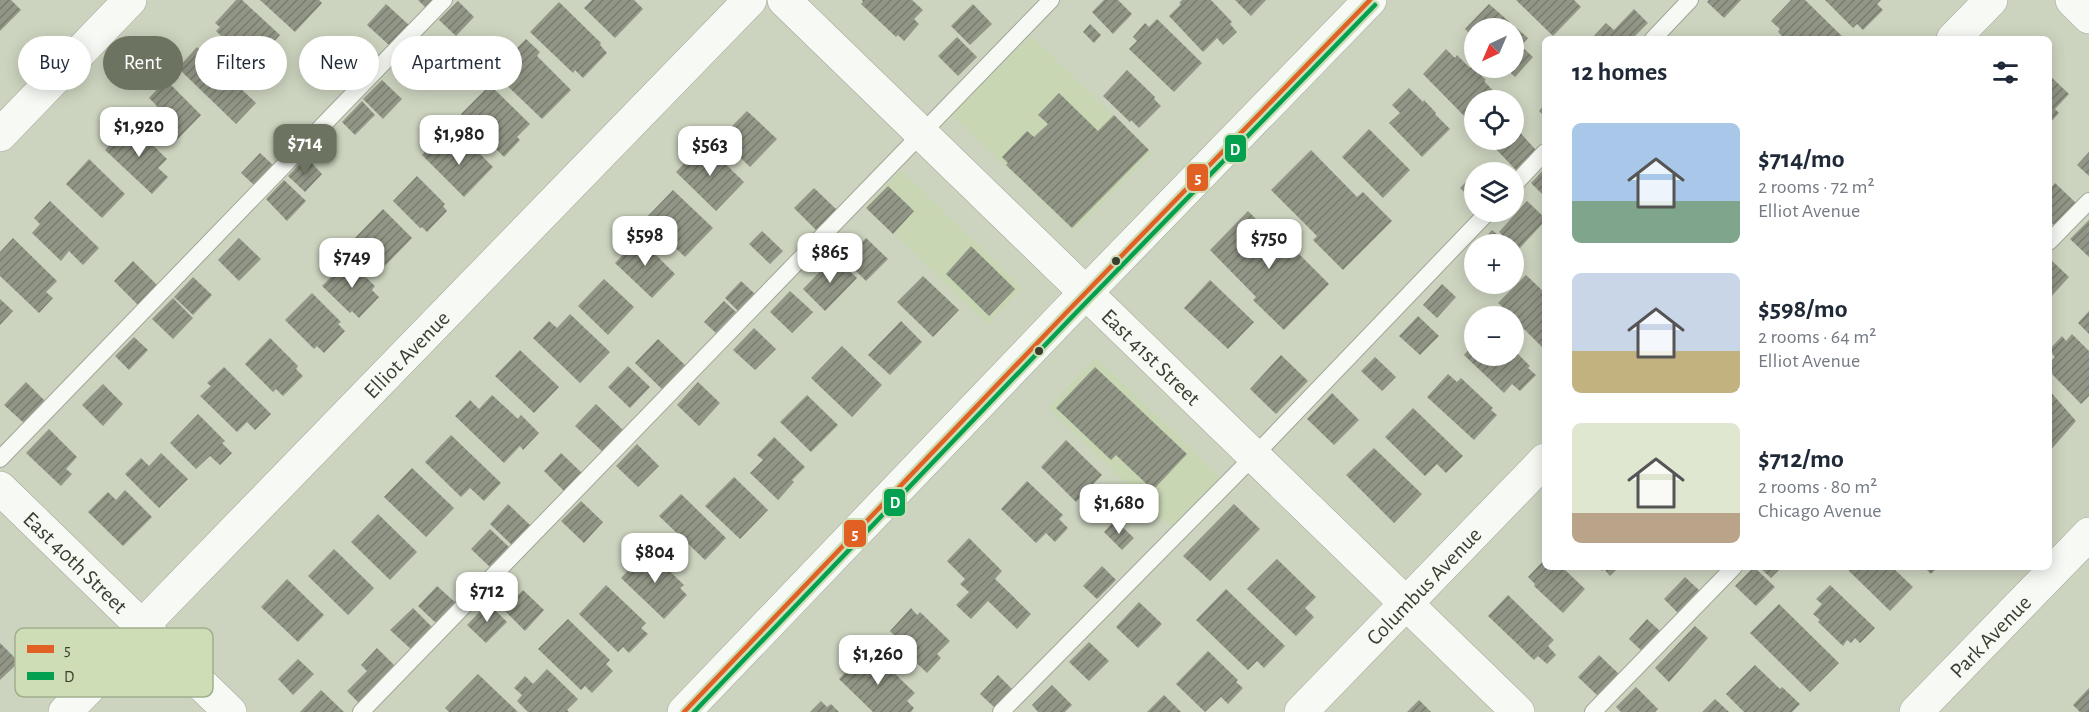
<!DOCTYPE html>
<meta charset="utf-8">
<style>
:root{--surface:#fff;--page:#f2f2f3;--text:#1f2937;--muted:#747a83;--accent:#6c7361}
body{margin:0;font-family:"Alegreya Sans",sans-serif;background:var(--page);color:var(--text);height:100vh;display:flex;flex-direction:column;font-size:22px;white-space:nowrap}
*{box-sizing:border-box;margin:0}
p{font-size:20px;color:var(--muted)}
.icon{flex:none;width:33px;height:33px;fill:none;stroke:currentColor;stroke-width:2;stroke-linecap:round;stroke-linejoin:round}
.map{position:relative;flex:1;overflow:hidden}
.drawer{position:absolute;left:1542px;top:36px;width:510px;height:534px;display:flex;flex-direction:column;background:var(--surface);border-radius:9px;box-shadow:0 3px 15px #0003}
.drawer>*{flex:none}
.banner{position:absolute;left:18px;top:36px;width:570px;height:54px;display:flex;gap:12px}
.needle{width:39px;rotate:224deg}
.tools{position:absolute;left:1464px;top:18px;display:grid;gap:12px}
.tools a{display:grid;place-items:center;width:60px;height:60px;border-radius:50%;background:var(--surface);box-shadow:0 3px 15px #0003;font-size:30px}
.price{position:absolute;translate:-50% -51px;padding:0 14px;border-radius:12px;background:#fff;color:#222;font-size:20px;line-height:39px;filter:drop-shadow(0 2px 3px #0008)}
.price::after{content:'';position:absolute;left:50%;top:36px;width:18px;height:14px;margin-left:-9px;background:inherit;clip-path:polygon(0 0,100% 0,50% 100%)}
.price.selected{background:var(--accent);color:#fff}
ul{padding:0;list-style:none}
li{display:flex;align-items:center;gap:18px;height:150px;padding:0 30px}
li span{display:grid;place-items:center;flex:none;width:168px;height:120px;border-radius:9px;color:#555}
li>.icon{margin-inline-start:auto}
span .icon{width:72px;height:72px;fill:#fffc;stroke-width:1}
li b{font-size:26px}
h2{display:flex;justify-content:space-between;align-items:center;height:72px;padding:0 30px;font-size:26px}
.pill{padding:0 21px;border-radius:27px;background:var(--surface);box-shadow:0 3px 15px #0003;font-size:21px;line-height:54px}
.pill.selected{background:var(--accent);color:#fff}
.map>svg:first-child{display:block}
.built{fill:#c8d6b3}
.building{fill:url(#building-hatch)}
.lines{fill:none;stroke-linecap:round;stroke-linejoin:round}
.service-casing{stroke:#a0a696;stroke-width:18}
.minor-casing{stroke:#a0a696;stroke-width:34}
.tertiary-casing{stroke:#a0a696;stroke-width:34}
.service{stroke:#f7f9f5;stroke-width:16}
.minor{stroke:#f7f9f5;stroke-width:33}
.tertiary{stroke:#f7f9f5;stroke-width:33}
.bus-1-casing{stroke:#ceddb6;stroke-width:9}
.bus-2-casing{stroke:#ceddb6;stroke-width:9}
.bus-1{stroke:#e06123;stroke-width:4.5}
.bus-2{stroke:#03a14f;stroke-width:4.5}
.bus-dot{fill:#393f2f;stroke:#ceddb6;stroke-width:2}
.labels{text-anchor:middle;stroke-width:6;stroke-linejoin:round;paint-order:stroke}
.street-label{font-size:22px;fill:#393f2f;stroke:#ceddb6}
.key{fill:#ceddb6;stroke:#a1ae8e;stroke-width:1.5}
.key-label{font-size:16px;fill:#393f2f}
.line-badge{stroke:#ceddb6;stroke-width:2}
.badge-label{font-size:16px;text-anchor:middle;font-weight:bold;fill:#fff}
</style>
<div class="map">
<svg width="2089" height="712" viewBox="0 0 2089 712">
<defs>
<pattern id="building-hatch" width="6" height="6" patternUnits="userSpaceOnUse" patternTransform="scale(1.5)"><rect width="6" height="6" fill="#919686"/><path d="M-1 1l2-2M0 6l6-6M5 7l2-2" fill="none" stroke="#777c6e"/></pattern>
</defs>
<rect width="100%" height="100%" fill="#ccd4bf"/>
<!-- built -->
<g class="built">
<polygon points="1031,36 1152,153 1074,232 951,114"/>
<polygon points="901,170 1022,288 988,324 865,206"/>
<polygon points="1096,357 1223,480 1174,530 1048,408"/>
</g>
<!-- building -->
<g class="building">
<polygon points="0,0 11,0 21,10 0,31"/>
<polygon points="236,0 242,0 280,35 252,66 216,31 220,27 215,23"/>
<polygon points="260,0 319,0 322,3 295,32"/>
<polygon points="418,0 441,0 430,12"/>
<polygon points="592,0 634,0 643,9 615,38 584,8"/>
<polygon points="862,0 912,0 923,10 914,19 919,24 904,41 898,35 896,37 861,4 863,2"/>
<polygon points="1104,0 1118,0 1132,14 1113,34 1092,12"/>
<polygon points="1182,0 1211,0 1232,22 1230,24 1237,32 1223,45 1217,38 1203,52 1169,16 1181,4 1179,3"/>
<polygon points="1235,0 1266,0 1251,16"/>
<polygon points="1516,0 1574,0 1581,7 1553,36"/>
<polygon points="1709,0 1741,0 1724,18 1707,2"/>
<polygon points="1791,0 1805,0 1845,39 1785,39 1778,32 1780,29 1771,21"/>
<polygon points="1825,0 1881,0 1877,4 1883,10 1863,30 1857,24 1853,28"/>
<polygon points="458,1 474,17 456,36 439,20"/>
<polygon points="559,2 601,43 600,45 607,53 583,78 575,70 573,73 530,32"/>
<polygon points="386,4 409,25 390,46 367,25"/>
<polygon points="973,4 992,24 970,45 951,26"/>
<polygon points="1489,4 1528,38 1521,46 1533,57 1515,77 1505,68 1514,68 1514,28 1474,28 1474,38 1465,29"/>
<polygon points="1634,9 1648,23 1632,39 1591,39 1606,23 1614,30"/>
<polygon points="1157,19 1202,63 1174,92 1129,49 1137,41 1133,37 1145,23 1149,27"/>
<polygon points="1090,24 1101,35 1094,43 1083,32"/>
<polygon points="957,37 977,57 958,76 938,56"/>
<polygon points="526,39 540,52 537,56 571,90 542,119 498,77 509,67 508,57"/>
<polygon points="423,43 439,58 419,78 403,63"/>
<polygon points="197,47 256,103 236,124 178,68"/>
<polygon points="1446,49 1455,58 1457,55 1470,68 1472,67 1486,80 1484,81 1497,95 1492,100 1474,100 1474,119 1471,123 1423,74"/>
<polygon points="355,53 369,67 350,87 336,72"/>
<polygon points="1127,70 1155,97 1154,99 1161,106 1139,128 1131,120 1130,122 1103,96"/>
<polygon points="2049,75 2069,94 2055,109 2059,113 2049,124"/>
<polygon points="166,80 201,115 175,142 147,116 157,106 149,98"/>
<polygon points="382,80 402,99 383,119 363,99"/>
<polygon points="490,85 530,124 517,137 520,140 504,157 461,114"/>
<polygon points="1409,88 1423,102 1424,100 1436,113 1435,114 1450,129 1422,157 1389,123 1400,113 1392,105"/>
<polygon points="1059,93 1098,131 1114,115 1149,150 1072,228 1006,165 1008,163 1002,157 1027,131 1034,137 1048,124 1038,115"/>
<polygon points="362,101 375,115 355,135 342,122"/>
<polygon points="1545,104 1545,117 1539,111"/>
<polygon points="747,111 777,139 750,167 720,138"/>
<polygon points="130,123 167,159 158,168 168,177 152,194 105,150"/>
<polygon points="1514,126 1536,150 1516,170 1490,143 1494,140 1514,140"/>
<polygon points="1369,129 1410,170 1383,198 1342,157"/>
<polygon points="437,140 452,155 466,140 493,167 464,197 422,155"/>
<polygon points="704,143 744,182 716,211 676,172"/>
<polygon points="1311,150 1357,197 1363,192 1392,221 1343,270 1313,240 1317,236 1271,190"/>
<polygon points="2089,152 2089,176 2077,165"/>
<polygon points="260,153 273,165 254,185 241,173"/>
<polygon points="306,157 322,174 305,192 288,176"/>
<polygon points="89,159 125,194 102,218 66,184"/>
<polygon points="1545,168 1545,197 1531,183"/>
<polygon points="417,176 445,204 443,206 447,211 427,232 422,227 420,228 393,201"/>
<polygon points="1471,177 1474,180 1474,201 1460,188"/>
<polygon points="284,180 306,201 287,221 266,199"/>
<polygon points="2055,183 2076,203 2054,225 2049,220 2049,190"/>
<polygon points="888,186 914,211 893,234 866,208"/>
<polygon points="814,188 837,210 817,231 794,208"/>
<polygon points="673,190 713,228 685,257 645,219"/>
<polygon points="50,201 99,248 83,265 69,251 61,261 32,233 40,224 34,218"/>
<polygon points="1527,201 1545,218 1545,221 1518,250 1499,232"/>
<polygon points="383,209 412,238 382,269 353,240"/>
<polygon points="1248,211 1294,257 1298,253 1329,284 1284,330 1253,300 1256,297 1210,250"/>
<polygon points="2089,220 2089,257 2070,239"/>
<polygon points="1492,230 1508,244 1479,244"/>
<polygon points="762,231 783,251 770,264 749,244"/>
<polygon points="642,235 657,248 653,252 675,274 652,298 615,263"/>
<polygon points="13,238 57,281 46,292 53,298 39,313 0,276 0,252"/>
<polygon points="239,238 261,259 239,281 218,260"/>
<polygon points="866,238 888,259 866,281 845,260"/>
<polygon points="971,246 1015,289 989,316 946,274"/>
<polygon points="834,257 857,278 825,311 803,289"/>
<polygon points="2049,258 2069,277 2049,299"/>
<polygon points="348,260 375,286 372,290 379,297 359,318 352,311 350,313 322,286"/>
<polygon points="133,261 157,285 138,305 114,281"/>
<polygon points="1526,275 1545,293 1545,350 1514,319 1514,316 1498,303"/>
<polygon points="923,276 959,310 933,337 897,302"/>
<polygon points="193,277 212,295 193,315 174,297"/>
<polygon points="604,279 634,307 608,335 578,306"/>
<polygon points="1210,280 1254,322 1228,349 1184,308"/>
<polygon points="741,281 755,294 738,311 725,298"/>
<polygon points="1442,284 1456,297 1437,318 1423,305"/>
<polygon points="790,291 813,312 792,333 770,312"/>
<polygon points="312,293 341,322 338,324 345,331 324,353 317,346 314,349 285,320"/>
<polygon points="173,298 193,318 173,339 152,319"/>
<polygon points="0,299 13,311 0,325"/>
<polygon points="724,301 736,312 716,333 704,322"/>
<polygon points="2089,311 2089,334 2078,323"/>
<polygon points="570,314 610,352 580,383 533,338 549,321 557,328"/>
<polygon points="1418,316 1439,336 1420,355 1399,336"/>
<polygon points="901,321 922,342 890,375 868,355"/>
<polygon points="1474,326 1474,343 1466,335"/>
<polygon points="754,328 776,349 755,370 733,350"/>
<polygon points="2072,334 2089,351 2089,396 2081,404 2049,371 2049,363 2055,357 2049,350 2062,336 2066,341"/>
<polygon points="134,337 148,350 129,370 115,356"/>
<polygon points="270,338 298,366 296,369 303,376 283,396 276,389 273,392 245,364"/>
<polygon points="658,339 687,367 664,391 635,363"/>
<polygon points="1474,344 1474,356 1514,356 1514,350 1530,366 1528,368 1536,375 1520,391 1512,384 1504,393 1464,355"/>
<polygon points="842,346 882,385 852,417 811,378"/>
<polygon points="520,350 559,387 534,413 495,376"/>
<polygon points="1281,355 1308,381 1276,414 1250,389"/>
<polygon points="1375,357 1396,377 1382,391 1361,371"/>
<polygon points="628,366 650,387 630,408 608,387"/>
<polygon points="224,367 271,414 255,430 247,422 237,432 200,396 211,386 207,383"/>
<polygon points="1095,367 1187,454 1153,490 1116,455 1111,460 1056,408"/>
<polygon points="1448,374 1457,382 1461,378 1493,408 1491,410 1497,415 1474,440 1427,397"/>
<polygon points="26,382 46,402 25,424 4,405"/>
<polygon points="698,382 720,403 699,426 677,405"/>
<polygon points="103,384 123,404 103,426 82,405"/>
<polygon points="2049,390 2076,421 2049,452"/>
<polygon points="1332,393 1359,420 1334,445 1307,419"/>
<polygon points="492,395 518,419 521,415 539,433 523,450 520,446 504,463 455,416 470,400 479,409"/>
<polygon points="807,395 838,425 811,452 780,422"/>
<polygon points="596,404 624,431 604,453 575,426"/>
<polygon points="1413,408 1463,456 1446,473 1437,464 1425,476 1385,437"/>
<polygon points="198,414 225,441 222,443 232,453 220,465 210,456 196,469 170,443"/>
<polygon points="49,429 77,457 66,469 72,474 61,486 26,453"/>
<polygon points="451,435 501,483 484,501 470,488 461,497 425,462"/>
<polygon points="774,437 805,467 792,480 794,482 778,500 750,473 763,460 757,455"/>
<polygon points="1066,440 1102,475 1076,502 1041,467"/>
<polygon points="637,444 659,466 638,487 616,466"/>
<polygon points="1374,448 1422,494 1394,523 1346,475"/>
<polygon points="161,453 188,479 159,508 125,474 141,458 149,466"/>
<polygon points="561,453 584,475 566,493 544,471"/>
<polygon points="412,468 454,508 426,537 384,497"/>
<polygon points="734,477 768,510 740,539 705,506"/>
<polygon points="1027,481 1063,515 1059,519 1068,528 1055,542 1046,533 1036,543 1001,509"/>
<polygon points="125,490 152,517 123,546 88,512 108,492 116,500"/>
<polygon points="681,494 726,538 705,560 659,516"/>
<polygon points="581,501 603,522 584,543 561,521"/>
<polygon points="508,504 531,526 513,546 490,524"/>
<polygon points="1234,504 1260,529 1210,581 1183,556"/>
<polygon points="378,514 417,552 390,580 351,542"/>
<polygon points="1115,520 1134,538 1122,550 1104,532"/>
<polygon points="490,529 511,549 492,569 471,549"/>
<polygon points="969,538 1002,571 995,579 1031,614 1017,629 988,601 971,619 956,605 969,592 960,584 965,579 947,561"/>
<polygon points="334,549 374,588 348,615 308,576"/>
<polygon points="648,550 684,585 680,588 687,595 664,619 621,578"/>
<polygon points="1277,559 1316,597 1305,608 1314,617 1296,636 1247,589"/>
<polygon points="1545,559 1545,567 1562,567 1585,589 1563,613 1534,586 1535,584 1528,577"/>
<polygon points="1102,566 1116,580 1097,599 1083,586"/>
<polygon points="1597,567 1619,567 1610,576 1604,569 1602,571"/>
<polygon points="1754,567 1775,587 1756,606 1735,586"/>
<polygon points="1759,567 1782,567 1771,578"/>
<polygon points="1853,567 1892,567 1913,587 1890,611 1849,571"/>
<polygon points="1924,567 1938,567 1931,574"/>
<polygon points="1685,577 1701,592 1680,615 1664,599"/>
<polygon points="287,579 324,615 298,642 261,607"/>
<polygon points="606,585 646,623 641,628 648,634 629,653 623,647 618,652 579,614"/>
<polygon points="1830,585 1875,628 1860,643 1855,638 1851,643 1847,640 1843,646 1818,622 1820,620 1813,614 1822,604 1816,599"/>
<polygon points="437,586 456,603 437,624 418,606"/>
<polygon points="1226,589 1285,646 1264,668 1257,661 1248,670 1196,620"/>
<polygon points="523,590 544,610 525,631 504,610"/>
<polygon points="1508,595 1554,640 1548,646 1556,655 1547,664 1538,656 1534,660 1488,616"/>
<polygon points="1139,602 1162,624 1138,648 1116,627"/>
<polygon points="488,603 507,622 486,643 467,625"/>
<polygon points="1779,604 1839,663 1810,692 1750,633"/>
<polygon points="413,608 433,628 412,650 390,630"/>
<polygon points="911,608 917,615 920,612 950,641 937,654 941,658 927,673 893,640 896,637 890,631"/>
<polygon points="568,619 610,660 606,664 613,671 592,693 585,686 581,690 538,649"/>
<polygon points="1647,619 1661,632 1643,652 1629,639"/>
<polygon points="1695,626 1708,638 1669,682 1655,668"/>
<polygon points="1089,642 1109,661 1089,681 1069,662"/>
<polygon points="0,643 19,662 0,680"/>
<polygon points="377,648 395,666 359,703 347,691 367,671 361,665"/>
<polygon points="869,649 915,693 907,701 914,708 911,712 873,712 839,679"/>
<polygon points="1208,651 1238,680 1236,682 1243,688 1228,704 1221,697 1205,712 1176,684"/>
<polygon points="1599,655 1620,675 1599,697 1578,677"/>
<polygon points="298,659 314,674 293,695 278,679"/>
<polygon points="1755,665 1780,689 1782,687 1800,704 1792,712 1744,712 1726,694"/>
<polygon points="547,669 578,699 567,710 569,712 528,712 517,701 522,695 514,688 525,676 533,684"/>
<polygon points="478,674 518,712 449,712 445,708"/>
<polygon points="998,675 1013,690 995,708 980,694"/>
<polygon points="1052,685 1072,705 1065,712 1038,712 1032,705"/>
<polygon points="1636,687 1658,709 1655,712 1621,712 1616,707"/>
<polygon points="2089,688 2089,712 2080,712 2073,705"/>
<polygon points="321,690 344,712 300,712"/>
<polygon points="1164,695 1181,712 1147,712"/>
<polygon points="1715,699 1729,712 1702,712"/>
<polygon points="1419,700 1431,712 1407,712"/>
<polygon points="821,701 827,707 831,704 839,712 810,712"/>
</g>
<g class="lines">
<!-- service casing -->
<g class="service-casing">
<g id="service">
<polyline points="1653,39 1690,0"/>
<polyline points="1514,185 1545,152"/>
<polyline points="2049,242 2089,201"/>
<polyline points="0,459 444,0"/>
<polyline points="361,712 1051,0"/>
<polyline points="1001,712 1254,456 1488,212"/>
<polyline points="1593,712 1734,567"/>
</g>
</g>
<!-- minor casing -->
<g class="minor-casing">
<g id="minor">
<path id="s1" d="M784,0l734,712"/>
<polyline points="1953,39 1991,0"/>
<polyline points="0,135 130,0"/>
<path id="s2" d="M0,488l230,224"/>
<path id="s3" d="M65,712l60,-61 16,-24 609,-627"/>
<path id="s4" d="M1301,712l244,-252"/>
</g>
</g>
<!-- tertiary casing -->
<g class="tertiary-casing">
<g id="tertiary">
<polyline points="2072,0 2089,17"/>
<polyline points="684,712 1065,314 1370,0"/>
<path id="s5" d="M1916,712l173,-178"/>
</g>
</g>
<!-- service -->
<use href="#service" class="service"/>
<!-- minor -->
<use href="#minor" class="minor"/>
<!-- tertiary -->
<use href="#tertiary" class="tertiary"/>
<!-- bus-1 casing -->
<g class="bus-1-casing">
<polyline id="bus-1" points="684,712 1065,314 1370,0"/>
</g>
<!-- bus-2 casing -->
<g class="bus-2-casing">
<polyline id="bus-2" points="694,712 1070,319 1375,5"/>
</g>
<!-- bus-1 -->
<use href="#bus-1" class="bus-1"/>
<!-- bus-2 -->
<use href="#bus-2" class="bus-2"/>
</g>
<!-- markers -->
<g class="bus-dot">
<circle cx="1116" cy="261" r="5"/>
<circle cx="1039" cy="351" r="5"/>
</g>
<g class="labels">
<!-- street labels -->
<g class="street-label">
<text dy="8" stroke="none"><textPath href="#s3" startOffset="495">Elliot Avenue</textPath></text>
<text dy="8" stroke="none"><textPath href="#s1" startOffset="512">East 41st Street</textPath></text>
<text dy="8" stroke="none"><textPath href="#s2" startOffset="106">East 40th Street</textPath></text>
<text dy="8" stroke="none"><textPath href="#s4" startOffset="176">Columbus Avenue</textPath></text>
<text dy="8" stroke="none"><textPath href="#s5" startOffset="106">Park Avenue</textPath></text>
</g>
</g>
<!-- legend -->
<rect x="15" y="628" width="198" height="69" rx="9" class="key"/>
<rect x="27" y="645" width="27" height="8" fill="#e06123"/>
<rect x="27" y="672" width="27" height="8" fill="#03a14f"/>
<g class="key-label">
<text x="64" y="655">5</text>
<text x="64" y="682">D</text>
</g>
<g class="line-badge">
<rect x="1224" y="134" width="23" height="29" rx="6" fill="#03a14f"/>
<rect x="1186" y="163" width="23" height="29" rx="6" fill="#e06123"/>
<rect x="883" y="488" width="23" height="29" rx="6" fill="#03a14f"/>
<rect x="843" y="519" width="24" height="29" rx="6" fill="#e06123"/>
</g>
<g class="badge-label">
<text x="1235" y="155">D</text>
<text x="1198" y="183">5</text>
<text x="895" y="508">D</text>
<text x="855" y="539">5</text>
</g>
</svg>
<div class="tools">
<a><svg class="needle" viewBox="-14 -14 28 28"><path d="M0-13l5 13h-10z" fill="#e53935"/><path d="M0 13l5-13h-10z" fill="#747a83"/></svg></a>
<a><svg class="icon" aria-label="locate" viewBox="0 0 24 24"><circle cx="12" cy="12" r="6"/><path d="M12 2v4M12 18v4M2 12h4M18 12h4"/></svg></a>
<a><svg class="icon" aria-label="layers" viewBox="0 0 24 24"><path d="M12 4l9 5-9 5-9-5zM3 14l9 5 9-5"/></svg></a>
<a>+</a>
<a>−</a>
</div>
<b class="price" style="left:139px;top:158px">$1,920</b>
<b class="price" style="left:459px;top:166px">$1,980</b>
<b class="price selected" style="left:305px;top:175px">$714</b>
<b class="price" style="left:710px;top:177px">$563</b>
<b class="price" style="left:645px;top:267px">$598</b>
<b class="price" style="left:1269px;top:270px">$750</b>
<b class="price" style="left:830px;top:284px">$865</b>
<b class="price" style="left:352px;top:289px">$749</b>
<b class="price" style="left:1119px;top:535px">$1,680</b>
<b class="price" style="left:655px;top:584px">$804</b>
<b class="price" style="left:487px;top:623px">$712</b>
<b class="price" style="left:878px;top:686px">$1,260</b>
<div class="banner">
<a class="pill">Buy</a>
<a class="pill selected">Rent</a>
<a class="pill">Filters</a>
<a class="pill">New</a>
<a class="pill">Apartment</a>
</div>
<section class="drawer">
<h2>12 homes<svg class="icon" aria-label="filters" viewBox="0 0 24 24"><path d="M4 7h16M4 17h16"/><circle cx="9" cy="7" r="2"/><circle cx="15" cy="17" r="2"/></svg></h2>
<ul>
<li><span style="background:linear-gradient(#a9c7e8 65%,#7fa58c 0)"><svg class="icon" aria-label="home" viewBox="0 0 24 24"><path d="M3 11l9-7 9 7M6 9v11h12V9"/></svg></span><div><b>$714/mo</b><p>2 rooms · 72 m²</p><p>Elliot Avenue</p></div></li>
<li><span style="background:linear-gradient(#c9d6e8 65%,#c2b280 0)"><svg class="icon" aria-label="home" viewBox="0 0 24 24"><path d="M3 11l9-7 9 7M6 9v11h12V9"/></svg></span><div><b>$598/mo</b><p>2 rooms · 64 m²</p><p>Elliot Avenue</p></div></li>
<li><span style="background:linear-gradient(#dfe7d0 75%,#b9a48a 0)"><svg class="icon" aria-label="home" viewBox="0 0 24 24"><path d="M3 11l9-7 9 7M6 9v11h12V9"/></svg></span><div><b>$712/mo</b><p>2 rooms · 80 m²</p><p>Chicago Avenue</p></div></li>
</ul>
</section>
</div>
